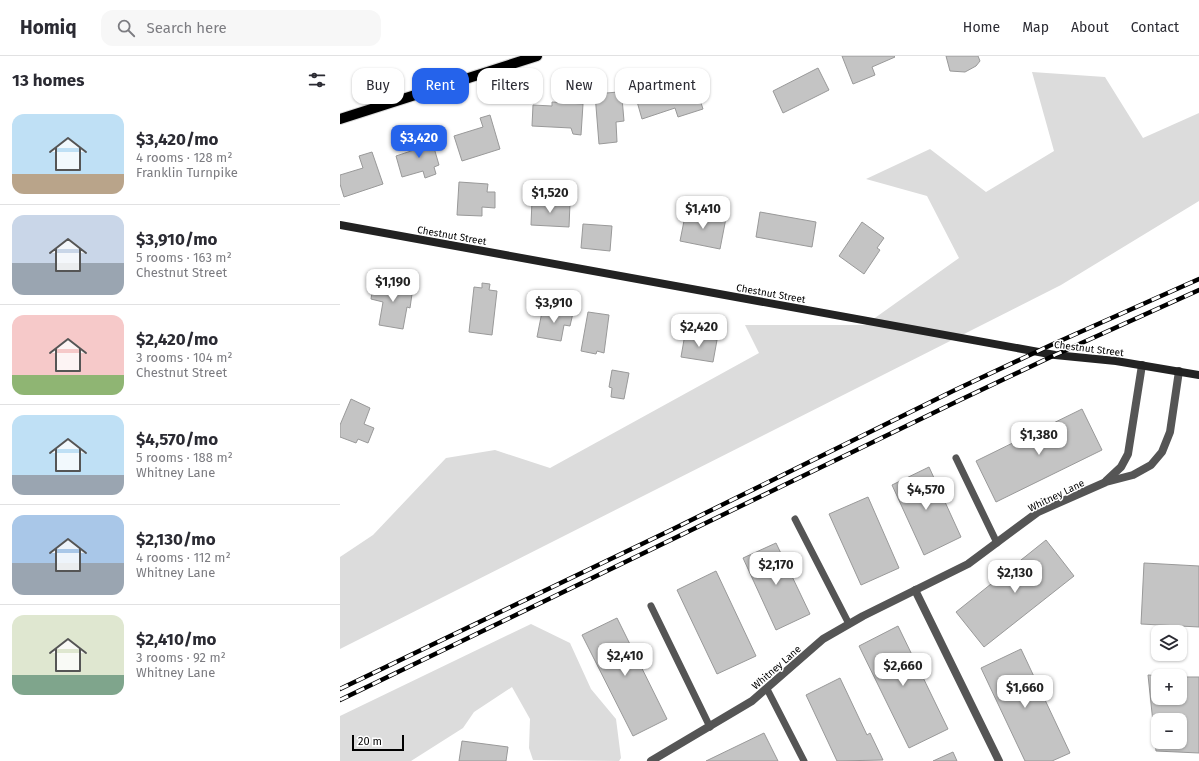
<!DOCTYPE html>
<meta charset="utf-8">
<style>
:root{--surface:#fff;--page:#f7f7f7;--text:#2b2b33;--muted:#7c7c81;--line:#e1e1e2;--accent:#2563eb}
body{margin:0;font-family:"Fira Sans",sans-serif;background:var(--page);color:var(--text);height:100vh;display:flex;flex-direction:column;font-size:15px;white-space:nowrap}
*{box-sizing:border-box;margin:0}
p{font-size:13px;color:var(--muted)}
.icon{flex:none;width:22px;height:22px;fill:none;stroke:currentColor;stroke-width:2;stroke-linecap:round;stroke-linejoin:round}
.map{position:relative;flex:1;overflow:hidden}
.drawer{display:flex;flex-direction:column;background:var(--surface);width:340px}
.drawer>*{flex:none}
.banner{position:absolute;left:12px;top:12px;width:380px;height:36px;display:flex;gap:8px}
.controls{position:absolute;left:811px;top:569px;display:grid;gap:8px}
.controls a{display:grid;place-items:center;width:36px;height:36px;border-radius:8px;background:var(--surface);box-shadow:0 1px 3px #0004;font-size:20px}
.scale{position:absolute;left:12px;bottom:10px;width:52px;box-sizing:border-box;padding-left:4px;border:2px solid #000;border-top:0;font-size:11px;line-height:14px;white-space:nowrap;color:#000;-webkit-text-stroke:3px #fff;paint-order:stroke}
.price{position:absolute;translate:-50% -34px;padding:0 9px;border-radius:8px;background:#fff;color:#222;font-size:13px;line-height:26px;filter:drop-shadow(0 1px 2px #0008)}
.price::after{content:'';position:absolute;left:50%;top:24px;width:12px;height:9px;margin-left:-6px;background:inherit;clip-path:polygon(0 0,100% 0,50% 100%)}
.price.selected{background:var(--accent);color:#fff}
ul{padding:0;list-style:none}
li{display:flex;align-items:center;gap:12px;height:100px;padding:0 12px}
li+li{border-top:1px solid var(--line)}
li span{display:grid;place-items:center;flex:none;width:112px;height:80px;border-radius:12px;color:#555}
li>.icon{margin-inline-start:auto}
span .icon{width:48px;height:48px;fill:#fffc;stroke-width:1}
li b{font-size:17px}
h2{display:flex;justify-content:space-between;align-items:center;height:48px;padding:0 12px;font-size:17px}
.pill{padding:0 14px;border-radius:12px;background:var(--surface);box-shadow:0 1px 3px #0004;font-size:14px;line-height:36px}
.pill.selected{background:var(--accent);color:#fff}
header{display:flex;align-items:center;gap:24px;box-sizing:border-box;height:56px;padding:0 20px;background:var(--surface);border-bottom:1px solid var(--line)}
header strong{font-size:19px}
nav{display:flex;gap:22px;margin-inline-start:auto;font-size:14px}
.search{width:280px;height:36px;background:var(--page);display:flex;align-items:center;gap:10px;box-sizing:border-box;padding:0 14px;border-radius:12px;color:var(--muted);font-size:15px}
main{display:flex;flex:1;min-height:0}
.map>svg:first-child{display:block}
.green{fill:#dcdcdc}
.building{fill:#c4c4c4;stroke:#999;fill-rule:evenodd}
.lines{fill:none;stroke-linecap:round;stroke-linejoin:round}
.primary-casing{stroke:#dbdbdb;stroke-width:12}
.lane{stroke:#555;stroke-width:7}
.street{stroke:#555;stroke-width:8}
.secondary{stroke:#222;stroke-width:8}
.primary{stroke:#000;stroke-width:10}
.rail-casing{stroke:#000;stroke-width:4.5}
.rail{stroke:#fff;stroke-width:3;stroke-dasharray:9;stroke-linecap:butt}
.labels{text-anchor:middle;stroke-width:3;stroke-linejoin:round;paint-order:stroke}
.street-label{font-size:10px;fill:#000;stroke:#fff}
</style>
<header>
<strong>Homiq</strong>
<div class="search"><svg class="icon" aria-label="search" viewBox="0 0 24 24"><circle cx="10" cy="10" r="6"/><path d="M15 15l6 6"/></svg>Search here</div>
<nav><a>Home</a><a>Map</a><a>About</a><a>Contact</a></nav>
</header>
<main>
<section class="drawer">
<h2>13 homes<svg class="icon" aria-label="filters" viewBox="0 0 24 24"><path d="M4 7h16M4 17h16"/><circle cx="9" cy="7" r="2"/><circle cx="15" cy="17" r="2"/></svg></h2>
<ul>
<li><span style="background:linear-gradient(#bfe0f5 75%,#b9a48a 0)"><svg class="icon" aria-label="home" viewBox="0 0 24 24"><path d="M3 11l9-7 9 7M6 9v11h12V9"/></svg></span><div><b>$3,420/mo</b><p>4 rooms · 128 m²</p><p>Franklin Turnpike</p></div></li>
<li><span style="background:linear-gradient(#c9d6e8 60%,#9aa5b1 0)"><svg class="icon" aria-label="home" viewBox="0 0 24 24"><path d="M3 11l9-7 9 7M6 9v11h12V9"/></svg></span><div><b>$3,910/mo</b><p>5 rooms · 163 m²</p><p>Chestnut Street</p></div></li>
<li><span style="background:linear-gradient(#f6c9c9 75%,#8fb573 0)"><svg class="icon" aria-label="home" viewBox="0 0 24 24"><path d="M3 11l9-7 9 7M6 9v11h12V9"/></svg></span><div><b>$2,420/mo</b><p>3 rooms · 104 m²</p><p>Chestnut Street</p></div></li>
<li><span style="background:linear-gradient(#bfe0f5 75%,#9aa5b1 0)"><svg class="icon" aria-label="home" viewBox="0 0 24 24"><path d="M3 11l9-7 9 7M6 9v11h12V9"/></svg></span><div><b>$4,570/mo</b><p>5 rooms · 188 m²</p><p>Whitney Lane</p></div></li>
<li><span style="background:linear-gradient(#a9c7e8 60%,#9aa5b1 0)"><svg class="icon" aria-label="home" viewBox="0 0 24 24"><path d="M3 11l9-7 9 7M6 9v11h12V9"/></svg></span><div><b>$2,130/mo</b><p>4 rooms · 112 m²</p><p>Whitney Lane</p></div></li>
<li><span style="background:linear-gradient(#dfe7d0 75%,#7fa58c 0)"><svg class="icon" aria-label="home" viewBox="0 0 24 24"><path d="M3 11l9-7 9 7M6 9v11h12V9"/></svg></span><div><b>$2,410/mo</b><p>3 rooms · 92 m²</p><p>Whitney Lane</p></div></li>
</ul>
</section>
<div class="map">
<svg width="859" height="705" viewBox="0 0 859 705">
<rect width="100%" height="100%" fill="#fff"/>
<!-- green -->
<g class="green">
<polygon points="692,16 765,21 803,82 859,57 859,145 721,229 0,593 0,501 33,479 106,402 155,394 210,412 419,297 405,269 525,269 619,202 587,140 526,123 590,93 646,136 714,95"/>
<polygon points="191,568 230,587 251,633 276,663 281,702 279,705 193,704 189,692 190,663 172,631 134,656 123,672 71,705 0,705 0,660"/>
</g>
<!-- building -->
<g class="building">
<polygon points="502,0 554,0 555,1 532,11 535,19 513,28"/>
<polygon points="606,0 638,0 640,5 636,10 625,16 610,15"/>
<polygon points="478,12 489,34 443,57 433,35"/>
<polygon points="353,22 363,53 338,61 335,52 302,63 296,42"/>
<polygon points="278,36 279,42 282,42 284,65 276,66 277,86 259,88 255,38"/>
<polygon points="212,46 243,48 241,79 233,78 231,72 192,70 193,49 212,50"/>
<polygon points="150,59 160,93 122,105 114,80 143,71 140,62"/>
<polygon points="90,78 99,109 94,111 96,118 85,122 83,115 62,121 56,100 80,92 77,82"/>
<polygon points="32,96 43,128 4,141 0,128 0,119 23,112 19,100"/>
<polygon points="119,126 148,128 147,136 155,136 155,152 142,151 142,160 117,159"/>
<polygon points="192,144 230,147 229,171 191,169"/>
<polygon points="346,155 386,162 380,193 340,185"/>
<polygon points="420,156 476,166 472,191 416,181"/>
<polygon points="522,166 544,182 537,192 540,194 524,218 499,200"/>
<polygon points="243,168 272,170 270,195 241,192"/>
<polygon points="34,224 73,231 70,252 67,251 63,273 39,269 43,246 31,243"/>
<polygon points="142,227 150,228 149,234 157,235 152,279 129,276 134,231 142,232"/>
<polygon points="203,251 233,257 230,270 224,269 221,285 197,281"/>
<polygon points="248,256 269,259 264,297 257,295 256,298 241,295"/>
<polygon points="345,278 377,284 373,306 341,301"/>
<polygon points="272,314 289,317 284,343 271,341 272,332 269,331"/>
<polygon points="11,343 30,352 24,368 34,372 28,387 18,383 16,387 0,381 0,369"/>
<polygon points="742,353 762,394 656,446 636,405"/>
<polygon points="589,411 621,481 584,499 552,429"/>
<polygon points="528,441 559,512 521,529 489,458"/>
<polygon points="706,484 734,520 644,591 616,556"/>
<polygon points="436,487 470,558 436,574 403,502"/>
<polygon points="804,507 859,510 859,571 801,568"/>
<polygon points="376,515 416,600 377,618 337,534"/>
<polygon points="277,562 327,663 293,680 242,579"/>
<polygon points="558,570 608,673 569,692 519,590"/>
<polygon points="681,593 730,697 712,705 685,705 641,612"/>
<path d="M808,619l16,1h-6v22h22v-21h19v76l-43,-2zM818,664h22v22h-22z"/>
<polygon points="500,622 527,679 530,677 543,704 497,705 466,639"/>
<polygon points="424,677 438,705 366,705"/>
<polygon points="122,685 168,691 166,705 119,705"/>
<polygon points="613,696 617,705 593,705"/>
</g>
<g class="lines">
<!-- primary casing -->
<g class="primary-casing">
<polyline id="primary" points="0,63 197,0"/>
</g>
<!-- lane -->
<g class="lane">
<polyline points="616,402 657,487"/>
<polyline points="455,463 509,568"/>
<polyline points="311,550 370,671"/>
<polyline points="427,633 464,705"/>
</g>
<!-- street -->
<g class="street">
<polyline points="766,425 781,411 788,398 802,309"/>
<polyline points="575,534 659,705"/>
<polyline points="311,705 412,645 483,583 523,560 628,508 698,456 766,426 793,419 811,409 822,396 830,376 839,315"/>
</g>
<!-- secondary -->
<polyline class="secondary" points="0,169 715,299 776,305 859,319"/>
<!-- primary -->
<use href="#primary" class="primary"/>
<!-- rail casing -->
<g class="rail-casing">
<g id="rail">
<polyline points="0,633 331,474 615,334 711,289 859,223"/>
<polyline points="0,644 620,344 715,299 859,234"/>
</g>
</g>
<!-- rail -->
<use href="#rail" class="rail"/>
</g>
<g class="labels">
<!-- street labels -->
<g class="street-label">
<text transform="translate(112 179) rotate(10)" y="4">Chestnut Street</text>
<text transform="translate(431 237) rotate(10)" y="4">Chestnut Street</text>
<text transform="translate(749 292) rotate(7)" y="4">Chestnut Street</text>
<text transform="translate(716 439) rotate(-26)" y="4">Whitney Lane</text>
<text transform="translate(436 611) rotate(-41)" y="4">Whitney Lane</text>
</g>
</g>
</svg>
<div class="controls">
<a><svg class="icon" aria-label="layers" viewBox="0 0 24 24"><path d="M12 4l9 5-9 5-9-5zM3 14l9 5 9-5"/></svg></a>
<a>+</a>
<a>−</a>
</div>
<div class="scale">20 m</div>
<b class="price selected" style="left:79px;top:103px">$3,420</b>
<b class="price" style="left:210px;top:158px">$1,520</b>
<b class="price" style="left:363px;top:174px">$1,410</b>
<b class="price" style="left:53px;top:247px">$1,190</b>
<b class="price" style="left:214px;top:268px">$3,910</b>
<b class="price" style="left:359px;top:292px">$2,420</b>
<b class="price" style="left:699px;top:400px">$1,380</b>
<b class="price" style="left:586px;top:455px">$4,570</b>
<b class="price" style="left:436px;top:530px">$2,170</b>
<b class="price" style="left:675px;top:538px">$2,130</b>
<b class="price" style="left:285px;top:621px">$2,410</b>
<b class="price" style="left:563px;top:631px">$2,660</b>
<b class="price" style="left:685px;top:653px">$1,660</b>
<div class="banner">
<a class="pill">Buy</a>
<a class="pill selected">Rent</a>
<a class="pill">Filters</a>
<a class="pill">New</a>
<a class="pill">Apartment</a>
</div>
</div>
</main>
